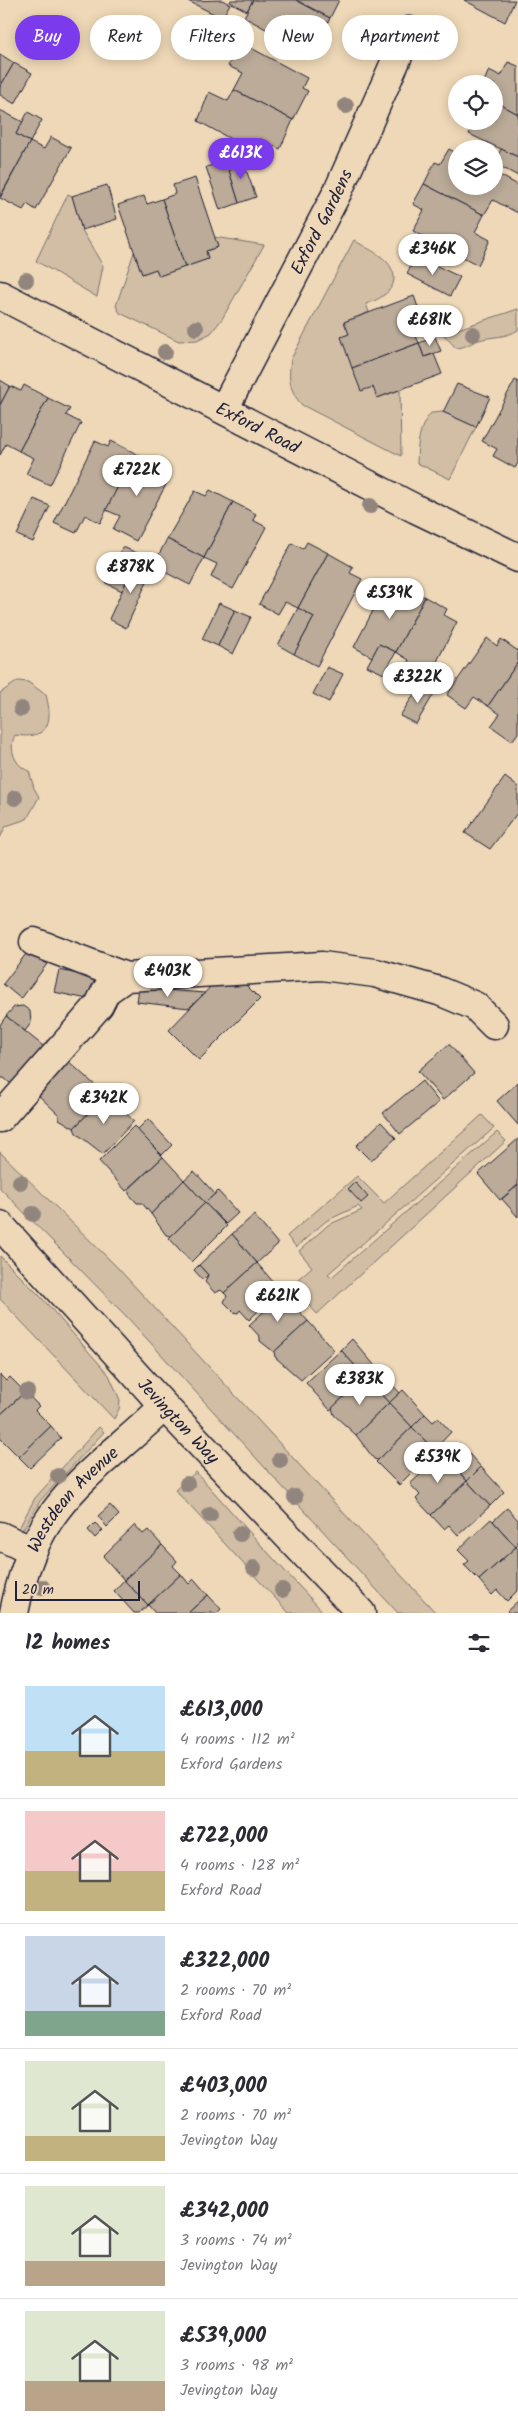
<!DOCTYPE html>
<meta charset="utf-8">
<style>
:root{--surface:#fff;--page:#f7f7f7;--text:#2b2b33;--muted:#7c7c81;--line:#e1e1e2;--accent:#7c3aed}
body{margin:0;font-family:Kalam,sans-serif;background:var(--page);color:var(--text);height:100vh;display:flex;flex-direction:column;font-size:19px;white-space:nowrap}
*{box-sizing:border-box;margin:0}
p{font-size:16px;color:var(--muted)}
.icon{flex:none;width:28px;height:28px;fill:none;stroke:currentColor;stroke-width:2;stroke-linecap:round;stroke-linejoin:round}
.map{position:relative;height:1613px;overflow:hidden}
.sheet{display:flex;flex-direction:column;background:var(--surface);flex:1}
.sheet>*{flex:none}
.guide{position:absolute;left:15px;top:15px;width:489px;height:45px;display:flex;gap:10px}
.controls{position:absolute;left:448px;top:75px;display:grid;gap:10px}
.controls a{display:grid;place-items:center;width:55px;height:55px;border-radius:50%;background:var(--surface);box-shadow:0 2px 12px #0003;font-size:25px}
.scale{position:absolute;left:15px;bottom:12px;width:125px;box-sizing:border-box;padding-left:5px;border:2px solid #22223b;border-top:0;font-size:14px;line-height:18px;white-space:nowrap;color:#22223b;-webkit-text-stroke:4px #eed8b7;paint-order:stroke}
.price{position:absolute;translate:-50% -42px;padding:0 11px;border-radius:18px;background:#fff;color:#222;font-size:16px;line-height:32px;filter:drop-shadow(0 1px 2px #0008)}
.price::after{content:'';position:absolute;left:50%;top:30px;width:15px;height:11px;margin-left:-8px;background:inherit;clip-path:polygon(0 0,100% 0,50% 100%)}
.price.selected{background:var(--accent);color:#fff}
ul{padding:0;list-style:none}
li{display:flex;align-items:center;gap:15px;height:125px;padding:0 25px}
li+li{border-top:1px solid var(--line)}
li span{display:grid;place-items:center;flex:none;width:140px;height:100px;border-radius:0px;color:#555}
li>.icon{margin-inline-start:auto}
span .icon{width:60px;height:60px;fill:#fffc;stroke-width:1}
li b{font-size:21px}
h2{display:flex;justify-content:space-between;align-items:center;height:60px;padding:0 25px;font-size:21px}
.chip{padding:0 18px;border-radius:22px;background:var(--surface);box-shadow:0 2px 12px #0003;font-size:18px;line-height:45px}
.chip.selected{background:var(--accent);color:#fff}
.map>svg:first-child{display:block}
.green{fill:#d1bea5;stroke:#7a7070}
.building{fill:#bbab98;stroke:#22223b}
.lines{fill:none;stroke-linecap:round;stroke-linejoin:round}
.minor-casing{stroke:#22223b;stroke-width:31}
.minor{stroke:#eed8b7;stroke-width:28}
.tree{fill:#91857e}
.labels{text-anchor:middle;stroke-width:5;stroke-linejoin:round;paint-order:stroke}
.street-label{font-size:18px;fill:#22223b;stroke:#eed8b7}
</style>
<div class="map">
<svg width="518" height="1613" viewBox="0 0 518 1613">
<rect width="100%" height="100%" fill="#eed8b7"/>
<filter id="ink" filterUnits="userSpaceOnUse"><feTurbulence type="fractalNoise" baseFrequency=".02" numOctaves="2"/><feDisplacementMap in="SourceGraphic" scale="10" xChannelSelector="R" yChannelSelector="G"/><feConvolveMatrix kernelMatrix="1 2 1 2 8 2 1 2 1" color-interpolation-filters="sRGB"/></filter>
<g filter="url(#ink)">
<!-- green -->
<g class="green">
<polygon points="68,194 72,196 82,230 103,266 97,297 36,261"/>
<polygon points="214,237 264,245 222,319 211,333 197,340 179,341 120,313 116,306 134,252 142,274 156,269 159,276 208,259 206,251 218,247"/>
<path d="M354,240c10,7 25,13 33,22 18,21 -2,36 -21,42l3,8 -25,10 5,12 -8,3 32,50 5,11 22,-8 1,66 -99,-51c-13,-14 -14,-28 -11,-46z"/>
<path d="M518,309v21c-12,8 -26,6 -39,10 -10,3 -11,7 -23,8l-13,-14z"/>
<path d="M443,412l33,15 -26,52 -33,-16c1,-20 1,-35 14,-50z"/>
<path d="M18,681l10,1 18,13c8,29 1,45 -31,40 -7,14 0,31 14,36l5,17 5,9 -12,22 -21,7 -6,12v-145z"/>
<polygon points="482,1115 494,1128 328,1274 332,1277 497,1132 506,1141 317,1314 291,1285 312,1267 299,1251 328,1225 362,1210 358,1206 326,1221 296,1247 287,1236 357,1176 384,1203"/>
<polygon points="0,1152 115,1265 436,1613 398,1613 126,1316 0,1188"/>
<polygon points="0,1256 41,1297 109,1375 120,1400 119,1409 114,1419 0,1299"/>
<polygon points="99,1427 104,1432 40,1501 22,1531 18,1530 35,1498"/>
<polygon points="196,1472 260,1544 324,1613 289,1613 175,1490"/>
</g>
<!-- building -->
<g class="building">
<polygon points="222,0 230,4 222,18 188,1"/>
<polygon points="231,0 253,0 247,11 230,2"/>
<polygon points="253,0 296,0 330,18 318,41 311,37 304,50 244,17"/>
<polygon points="296,0 339,0 330,18"/>
<polygon points="464,0 515,0 505,22"/>
<polygon points="216,16 247,32 241,43 239,45 209,30"/>
<polygon points="240,42 307,78 302,88 308,91 293,120 234,90 243,73 228,66"/>
<polygon points="0,54 14,63 0,87"/>
<polygon points="508,62 518,66 518,114 494,101 494,84 483,84 489,70 501,76"/>
<polygon points="14,63 32,73 15,104 0,95 0,87"/>
<polygon points="234,90 293,120 280,149 271,145 265,158 198,121 209,92 228,101"/>
<polygon points="494,101 518,114 518,157 469,134 474,123 470,121 494,121"/>
<polygon points="0,110 23,122 16,134 30,142 0,197"/>
<polygon points="28,112 42,120 30,142 16,134"/>
<polygon points="51,137 71,148 36,210 27,204 23,210 0,198 30,142 44,149"/>
<polygon points="449,149 456,153 456,186 494,186 494,172 518,185 518,213 493,200 484,215 424,184 435,162 440,164"/>
<polygon points="501,149 518,157 518,176 494,163"/>
<polygon points="241,156 256,197 239,203 226,161"/>
<polygon points="226,161 239,203 220,210 206,167"/>
<polygon points="195,178 218,247 206,251 208,259 185,267 162,199 175,194 173,185"/>
<polygon points="424,184 484,215 475,232 490,240 478,265 413,231 424,210 413,204"/>
<polygon points="107,185 117,219 82,230 72,196"/>
<polygon points="144,196 147,204 162,199 185,267 159,276 156,269 142,274 118,205"/>
<polygon points="416,256 460,277 450,296 407,274"/>
<polygon points="414,296 425,327 414,332 419,343 352,368 341,337 349,334 344,322"/>
<polygon points="435,337 441,351 424,357 419,343"/>
<polygon points="419,343 424,357 434,354 442,374 377,398 373,387 361,391 352,368"/>
<polygon points="0,380 10,386 0,405"/>
<polygon points="515,380 518,382 518,463 515,468 493,456 497,449 482,441"/>
<polygon points="457,384 490,397 476,427 443,412"/>
<polygon points="24,385 48,398 19,451 6,444 0,455 0,405 10,386 21,391"/>
<polygon points="48,398 70,409 66,415 81,423 50,485 26,474 34,458 19,451"/>
<polygon points="95,441 108,447 111,441 135,453 100,523 85,515 76,533 54,523"/>
<polygon points="135,453 157,465 154,472 169,479 136,541 113,529 120,516 106,510"/>
<polygon points="210,490 233,502 204,558 167,539 195,491 206,496"/>
<polygon points="34,499 50,506 33,542 17,535"/>
<polygon points="233,502 256,514 253,520 266,527 233,589 211,577 217,564 204,558"/>
<polygon points="167,539 204,558 190,585 153,566"/>
<polygon points="307,542 328,553 298,608 285,602 278,614 259,604 292,543 303,549"/>
<polygon points="123,547 139,554 122,591 106,583"/>
<polygon points="328,553 353,567 350,573 362,579 317,666 294,654 314,617 298,608"/>
<polygon points="136,561 153,568 126,628 109,619"/>
<polygon points="401,585 425,597 396,652 379,644 372,657 354,647 386,586 397,592"/>
<polygon points="425,597 447,609 444,615 457,622 425,685 402,673 409,660 396,652"/>
<polygon points="219,603 235,610 218,646 202,639"/>
<polygon points="298,608 314,617 294,654 278,645"/>
<polygon points="235,610 251,617 233,654 218,646"/>
<polygon points="487,638 497,646 501,639 518,651 518,662 488,706 474,697 466,708 447,695"/>
<polygon points="379,644 396,652 384,674 367,666"/>
<polygon points="518,662 518,733 512,741 491,726 500,714 488,706"/>
<polygon points="327,667 343,674 329,702 313,694"/>
<polygon points="420,685 435,692 416,724 400,716"/>
<polygon points="505,777 518,787 518,812 490,849 465,833"/>
<polygon points="29,950 47,964 21,999 3,984"/>
<polygon points="59,970 97,978 92,1000 54,992"/>
<polygon points="241,980 260,999 199,1060 169,1030 215,982"/>
<polygon points="139,988 205,993 189,1008 137,1002"/>
<polygon points="23,1006 30,1011 31,1023 25,1031 6,1016 14,1007"/>
<polygon points="6,1016 48,1050 16,1088 4,1078 0,1078 0,1025"/>
<polygon points="449,1044 474,1073 443,1100 418,1071"/>
<polygon points="67,1060 106,1095 74,1128 59,1119 59,1115 36,1093"/>
<polygon points="422,1081 439,1102 400,1134 383,1113"/>
<polygon points="518,1082 518,1125 497,1101"/>
<polygon points="106,1095 134,1121 103,1154 76,1133 74,1128"/>
<polygon points="148,1119 172,1145 162,1155 137,1130"/>
<polygon points="381,1122 396,1138 371,1161 356,1146"/>
<polygon points="134,1126 163,1157 126,1191 99,1161"/>
<polygon points="518,1139 518,1185 500,1200 478,1174"/>
<polygon points="163,1157 184,1180 151,1214 142,1203 137,1203 129,1194 129,1189"/>
<polygon points="194,1171 215,1194 205,1203 184,1180"/>
<polygon points="184,1180 205,1203 171,1236 166,1235 151,1214"/>
<polygon points="355,1182 368,1197 361,1203 348,1189"/>
<polygon points="518,1185 518,1217 502,1199"/>
<polygon points="218,1191 238,1213 226,1224 205,1203"/>
<polygon points="205,1203 227,1226 191,1262 169,1238"/>
<polygon points="254,1215 278,1244 257,1263 232,1234"/>
<polygon points="232,1234 257,1263 224,1293 221,1290 215,1293 205,1282 208,1275 199,1265"/>
<polygon points="257,1263 280,1290 249,1320 240,1310 238,1313 234,1312 224,1302 227,1296 224,1293"/>
<polygon points="199,1265 208,1275 203,1280 194,1270"/>
<polygon points="283,1294 308,1321 274,1352 260,1341 260,1337 249,1325"/>
<polygon points="308,1321 334,1350 301,1380 275,1357 274,1352"/>
<polygon points="352,1339 376,1367 365,1377 341,1350"/>
<polygon points="341,1350 365,1377 330,1410 306,1383"/>
<polygon points="376,1367 400,1393 389,1403 365,1377"/>
<polygon points="0,1375 6,1381 10,1377 25,1392 0,1415"/>
<polygon points="365,1377 389,1403 356,1435 334,1415 332,1408"/>
<polygon points="403,1390 425,1414 412,1427 389,1403"/>
<polygon points="25,1392 39,1406 35,1410 51,1426 19,1457 0,1438 0,1415"/>
<polygon points="389,1403 412,1427 378,1460 374,1459 356,1435"/>
<polygon points="425,1414 433,1422 438,1418 451,1432 434,1450 412,1427"/>
<polygon points="51,1426 61,1438 30,1468 19,1457"/>
<polygon points="412,1427 434,1450 399,1485 376,1462"/>
<polygon points="459,1443 481,1467 467,1481 444,1455"/>
<polygon points="442,1454 467,1481 431,1515 416,1499 420,1495 410,1484"/>
<polygon points="481,1467 504,1492 490,1506 467,1481"/>
<polygon points="467,1481 490,1506 458,1535 449,1525 444,1529 431,1515"/>
<polygon points="110,1505 119,1515 107,1527 98,1516"/>
<polygon points="507,1508 518,1520 518,1544 516,1547 493,1521"/>
<polygon points="491,1519 516,1547 479,1580 464,1565 469,1561 458,1550"/>
<polygon points="95,1523 103,1530 95,1538 88,1530"/>
<polygon points="135,1525 143,1534 148,1530 162,1545 124,1580 103,1556"/>
<polygon points="162,1545 177,1561 173,1566 181,1574 148,1605 124,1580"/>
<polygon points="516,1547 518,1549 518,1590 507,1601 497,1590 492,1595 479,1580"/>
<polygon points="181,1574 189,1584 194,1579 208,1595 188,1613 155,1613 148,1605"/>
<polygon points="124,1580 148,1605 139,1613 134,1613 114,1591"/>
<polygon points="208,1595 221,1609 217,1613 188,1613"/>
<polygon points="518,1601 518,1613 509,1613 507,1611"/>
</g>
<g class="lines">
<!-- minor casing -->
<g class="minor-casing">
<g id="minor">
<path id="s1" d="M0,295l416,214 102,49"/>
<path id="s2" d="M224,409l114,-218 71,-160"/>
<polyline points="34,942 126,977"/>
<polyline points="0,1118 99,1005 106,991 126,977 322,966 375,973 439,991 475,1006 494,1025"/>
<path id="s3" d="M0,1225l164,181 197,207"/>
<polyline points="0,1536 32,1551"/>
<path id="s4" d="M14,1613c7,-36 19,-73 42,-103 30,-40 73,-68 108,-104"/>
</g>
</g>
<!-- minor -->
<use href="#minor" class="minor"/>
</g>
<!-- trees -->
<g class="tree">
<circle cx="360" cy="43" r="8"/>
<circle cx="346" cy="106" r="8"/>
<circle cx="26" cy="280" r="8"/>
<circle cx="196" cy="328" r="8"/>
<circle cx="473" cy="334" r="8"/>
<circle cx="165" cy="352" r="8"/>
<circle cx="370" cy="506" r="8"/>
<circle cx="21" cy="709" r="8"/>
<circle cx="15" cy="798" r="8"/>
<circle cx="20" cy="1182" r="8"/>
<circle cx="33" cy="1214" r="8"/>
<circle cx="27" cy="1392" r="8"/>
<circle cx="280" cy="1460" r="8"/>
<circle cx="58" cy="1476" r="8"/>
<circle cx="187" cy="1484" r="8"/>
<circle cx="295" cy="1497" r="8"/>
<circle cx="210" cy="1515" r="8"/>
<circle cx="240" cy="1534" r="8"/>
<circle cx="254" cy="1568" r="8"/>
<circle cx="42" cy="1587" r="8"/>
<circle cx="282" cy="1590" r="8"/>
</g>
</g>
<g class="labels">
<!-- street labels -->
<g class="street-label">
<text dy="6" stroke="none"><textPath href="#s2" startOffset="211">Exford Gardens</textPath></text>
<text dy="6" stroke="none"><textPath href="#s1" startOffset="290">Exford Road</textPath></text>
<text dy="6" stroke="none"><textPath href="#s3" startOffset="265">Jevington Way</textPath></text>
<text dy="6" stroke="none"><textPath href="#s4" startOffset="131">Westdean Avenue</textPath></text>
</g>
</g>
</svg>
<div class="controls">
<a><svg class="icon" aria-label="locate" viewBox="0 0 24 24"><circle cx="12" cy="12" r="6"/><path d="M12 2v4M12 18v4M2 12h4M18 12h4"/></svg></a>
<a><svg class="icon" aria-label="layers" viewBox="0 0 24 24"><path d="M12 4l9 5-9 5-9-5zM3 14l9 5 9-5"/></svg></a>
</div>
<div class="scale">20 m</div>
<b class="price selected" style="left:241px;top:180px">£613K</b>
<b class="price" style="left:433px;top:276px">£346K</b>
<b class="price" style="left:430px;top:347px">£681K</b>
<b class="price" style="left:137px;top:497px">£722K</b>
<b class="price" style="left:131px;top:594px">£878K</b>
<b class="price" style="left:390px;top:620px">£539K</b>
<b class="price" style="left:418px;top:704px">£322K</b>
<b class="price" style="left:168px;top:998px">£403K</b>
<b class="price" style="left:104px;top:1125px">£342K</b>
<b class="price" style="left:278px;top:1323px">£621K</b>
<b class="price" style="left:360px;top:1406px">£383K</b>
<b class="price" style="left:438px;top:1484px">£539K</b>
<div class="guide">
<a class="chip selected">Buy</a>
<a class="chip">Rent</a>
<a class="chip">Filters</a>
<a class="chip">New</a>
<a class="chip">Apartment</a>
</div>
</div>
<section class="sheet">
<h2>12 homes<svg class="icon" aria-label="filters" viewBox="0 0 24 24"><path d="M4 7h16M4 17h16"/><circle cx="9" cy="7" r="2"/><circle cx="15" cy="17" r="2"/></svg></h2>
<ul>
<li><span style="background:linear-gradient(#bfe0f5 65%,#c2b280 0)"><svg class="icon" aria-label="home" viewBox="0 0 24 24"><path d="M3 11l9-7 9 7M6 9v11h12V9"/></svg></span><div><b>£613,000</b><p>4 rooms · 112 m²</p><p>Exford Gardens</p></div></li>
<li><span style="background:linear-gradient(#f6c9c9 60%,#c2b280 0)"><svg class="icon" aria-label="home" viewBox="0 0 24 24"><path d="M3 11l9-7 9 7M6 9v11h12V9"/></svg></span><div><b>£722,000</b><p>4 rooms · 128 m²</p><p>Exford Road</p></div></li>
<li><span style="background:linear-gradient(#c9d6e8 75%,#7fa58c 0)"><svg class="icon" aria-label="home" viewBox="0 0 24 24"><path d="M3 11l9-7 9 7M6 9v11h12V9"/></svg></span><div><b>£322,000</b><p>2 rooms · 70 m²</p><p>Exford Road</p></div></li>
<li><span style="background:linear-gradient(#dfe7d0 75%,#c2b280 0)"><svg class="icon" aria-label="home" viewBox="0 0 24 24"><path d="M3 11l9-7 9 7M6 9v11h12V9"/></svg></span><div><b>£403,000</b><p>2 rooms · 70 m²</p><p>Jevington Way</p></div></li>
<li><span style="background:linear-gradient(#dfe7d0 75%,#b9a48a 0)"><svg class="icon" aria-label="home" viewBox="0 0 24 24"><path d="M3 11l9-7 9 7M6 9v11h12V9"/></svg></span><div><b>£342,000</b><p>3 rooms · 74 m²</p><p>Jevington Way</p></div></li>
<li><span style="background:linear-gradient(#dfe7d0 70%,#b9a48a 0)"><svg class="icon" aria-label="home" viewBox="0 0 24 24"><path d="M3 11l9-7 9 7M6 9v11h12V9"/></svg></span><div><b>£539,000</b><p>3 rooms · 98 m²</p><p>Jevington Way</p></div></li>
</ul>
</section>
